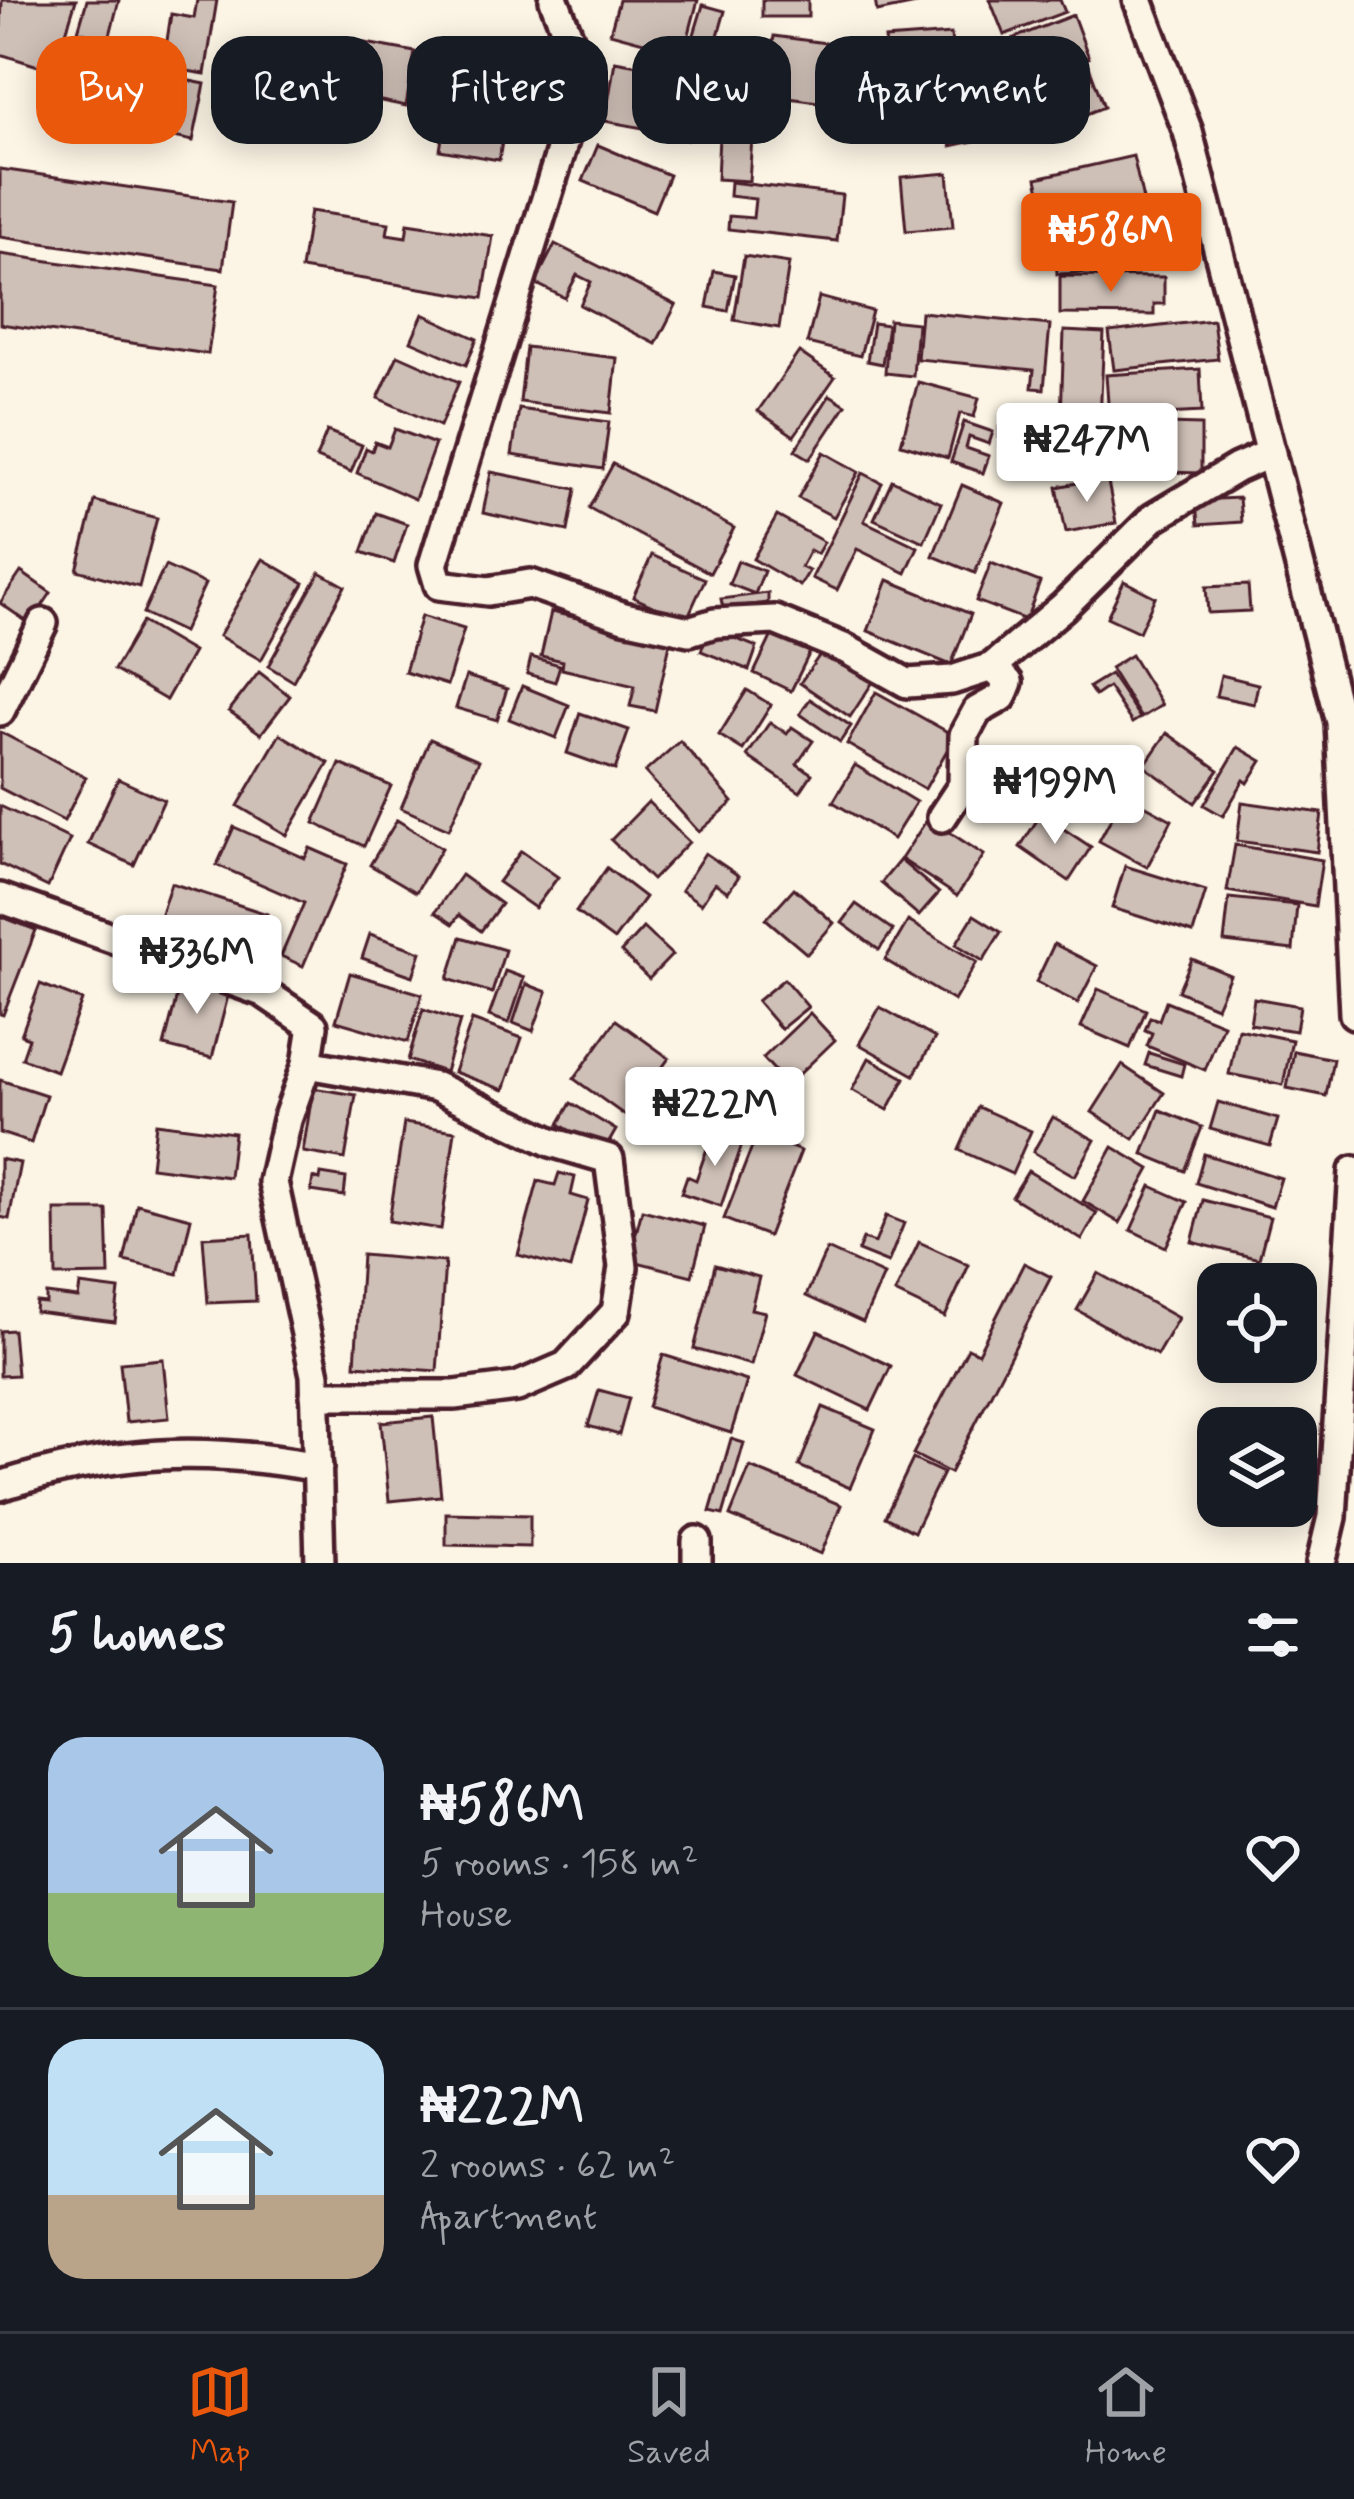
<!DOCTYPE html>
<meta charset="utf-8">
<style>
:root{--surface:#171b24;--page:#20242c;--text:#f1f3f6;--muted:#9ea1a6;--line:#363941;--accent:#ea580c}
body{margin:0;font-family:Mynerve,sans-serif;background:var(--page);color:var(--text);height:100vh;display:flex;flex-direction:column;font-size:45px;white-space:nowrap}
*{box-sizing:border-box;margin:0}
p{font-size:39px;color:var(--muted)}
.icon{flex:none;width:66px;height:66px;fill:none;stroke:currentColor;stroke-width:2;stroke-linecap:round;stroke-linejoin:round}
.map{position:relative;height:1563px;overflow:hidden}
.drawer{display:flex;flex-direction:column;background:var(--surface);flex:1}
.drawer>*{flex:none}
.hud{position:absolute;left:36px;top:36px;width:1284px;height:108px;display:flex;gap:24px}
.controls{position:absolute;left:1197px;top:1263px;display:grid;gap:24px}
.controls a{display:grid;place-items:center;width:120px;height:120px;border-radius:24px;background:var(--surface);box-shadow:0 6px 30px #0003;font-size:60px}
.price{position:absolute;translate:-50% -102px;padding:0 27px;border-radius:12px;background:#fff;color:#222;font-size:39px;line-height:78px;filter:drop-shadow(0 3px 6px #0008)}
.price::after{content:'';position:absolute;left:50%;top:72px;width:36px;height:27px;margin-left:-18px;background:inherit;clip-path:polygon(0 0,100% 0,50% 100%)}
.price.active{background:var(--accent);color:#fff}
ul{padding:0;list-style:none}
li{display:flex;align-items:center;gap:36px;height:300px;padding:0 48px}
li+li{border-top:3px solid var(--line)}
li span{display:grid;place-items:center;flex:none;width:336px;height:240px;border-radius:36px;color:#555}
li>.icon{margin-inline-start:auto}
span .icon{width:144px;height:144px;fill:#fffc;stroke-width:1}
li b{font-size:51px}
h2{display:flex;justify-content:space-between;align-items:center;height:144px;padding:0 48px;font-size:51px}
.pill{padding:0 42px;border-radius:36px;background:var(--surface);box-shadow:0 6px 30px #0003;font-size:42px;line-height:108px}
.pill.active{background:var(--accent);color:#fff}
.tabs{display:flex;justify-content:space-around;align-items:center;height:168px;border-top:3px solid var(--line);background:var(--surface);font-size:33px;color:var(--muted)}
.tabs a{display:grid;justify-items:center;gap:6px}
.tabs .active{color:var(--accent)}
.map>svg:first-child{display:block}
.building{fill:#cfc0b7;stroke:#4a1f2b;stroke-width:3}
.lines{fill:none;stroke-linecap:round;stroke-linejoin:round}
.street-casing{stroke:#4a1f2b;stroke-width:36}
.street{stroke:#fcf5e5;stroke-width:27}
</style>
<div class="map">
<svg width="1354" height="1563" viewBox="0 0 1354 1563">
<rect width="100%" height="100%" fill="#fcf5e5"/>
<filter id="ink" filterUnits="userSpaceOnUse"><feTurbulence type="fractalNoise" baseFrequency=".00833" numOctaves="2"/><feDisplacementMap in="SourceGraphic" scale="24" xChannelSelector="R" yChannelSelector="G"/><feConvolveMatrix kernelMatrix="1 2 1 2 8 2 1 2 1" color-interpolation-filters="sRGB"/></filter>
<g filter="url(#ink)">
<!-- building -->
<g class="building">
<polygon points="2,0 76,0 54,71 0,54"/>
<polygon points="87,0 119,0 109,39 78,31"/>
<polygon points="197,0 217,0 205,74 163,67 171,14 194,18"/>
<polygon points="619,0 698,0 684,53 610,33"/>
<rect x="762" y="0" width="46" height="17"/>
<polygon points="875,0 936,0 877,12"/>
<polygon points="990,0 1060,0 1065,12 1004,35"/>
<polygon points="703,5 725,11 708,71 685,64"/>
<polygon points="1073,15 1089,58 1031,80 1014,38"/>
<polygon points="951,34 953,63 888,68 885,39"/>
<polygon points="77,35 105,42 101,58 91,55 83,84 66,80"/>
<polygon points="774,36 856,47 848,106 766,95"/>
<polygon points="360,42 415,52 406,106 351,95"/>
<polygon points="1014,49 1026,83 1013,87 1001,53"/>
<polygon points="455,58 514,68 499,160 440,150"/>
<polygon points="615,61 665,70 654,130 605,121"/>
<polygon points="95,62 205,84 193,141 84,118"/>
<polygon points="955,64 960,97 890,107 885,75"/>
<polygon points="1089,66 1104,107 1054,127 1038,86"/>
<polygon points="524,69 548,73 545,91 521,88"/>
<polygon points="676,72 706,82 686,140 657,131"/>
<polygon points="1037,96 1050,128 1025,137 1013,105"/>
<polygon points="972,113 978,140 951,146 945,119"/>
<polygon points="719,136 752,138 749,181 717,179"/>
<polygon points="598,145 669,175 654,211 583,181"/>
<polygon points="1133,156 1145,209 1049,230 1037,178"/>
<polygon points="0,169 232,202 223,269 0,237"/>
<polygon points="948,173 953,227 906,231 901,177"/>
<polygon points="730,182 842,195 837,241 728,229 729,216 753,218 755,199 729,196"/>
<polygon points="310,211 389,223 387,234 406,237 408,223 493,236 483,298 301,269"/>
<polygon points="1146,228 1149,270 1057,274 1055,233"/>
<polygon points="555,244 676,305 656,344 580,305 591,282 577,275 565,298 535,283"/>
<polygon points="0,254 218,285 208,354 0,324"/>
<polygon points="744,256 789,263 779,328 734,320"/>
<polygon points="714,271 735,275 728,311 707,307"/>
<polygon points="1060,276 1164,277 1164,304 1154,304 1154,315 1060,314"/>
<polygon points="819,297 872,311 860,356 807,343"/>
<polygon points="921,312 1050,325 1044,389 1032,388 1034,370 917,359"/>
<polygon points="423,314 477,339 466,365 411,341"/>
<polygon points="889,320 917,323 913,376 885,373"/>
<polygon points="1213,320 1218,359 1114,370 1109,332"/>
<polygon points="873,323 888,325 882,364 867,361"/>
<polygon points="1064,331 1104,333 1100,420 1061,418"/>
<polygon points="526,347 617,358 611,413 520,402"/>
<polygon points="799,352 835,377 794,436 758,411"/>
<polygon points="398,355 459,382 440,426 378,398"/>
<polygon points="1200,369 1202,412 1109,417 1106,375"/>
<polygon points="918,382 979,398 974,417 960,413 948,458 901,444"/>
<polygon points="830,395 846,405 810,459 795,450"/>
<polygon points="519,409 609,422 603,469 512,455"/>
<polygon points="964,422 993,432 989,444 969,437 966,448 989,456 983,473 951,462"/>
<polygon points="1129,423 1201,425 1201,473 1129,471"/>
<rect x="999" y="427" width="26" height="21"/>
<polygon points="1068,428 1071,474 1030,477 1027,431"/>
<polygon points="395,429 435,444 415,499 357,473 366,448 372,451 375,442 388,447"/>
<polygon points="1121,430 1123,469 1086,471 1084,432"/>
<polygon points="327,431 362,445 351,472 316,458"/>
<polygon points="824,452 859,472 834,517 798,498"/>
<polygon points="613,464 734,528 710,573 589,508"/>
<polygon points="491,472 576,489 568,531 483,513"/>
<polygon points="863,473 882,483 864,521 918,547 906,573 857,549 837,590 812,578"/>
<polygon points="1107,477 1116,523 1066,532 1057,487"/>
<polygon points="892,480 941,503 924,542 874,519"/>
<polygon points="962,485 1004,503 975,573 933,556"/>
<polygon points="1239,498 1241,522 1198,525 1196,500"/>
<polygon points="95,501 157,518 139,587 77,570"/>
<polygon points="376,513 407,524 394,563 362,552"/>
<polygon points="777,516 824,542 817,554 810,550 801,567 809,571 800,586 753,559"/>
<polygon points="652,555 705,579 686,621 633,597"/>
<polygon points="263,559 304,583 261,660 219,636"/>
<polygon points="738,561 764,571 755,594 729,584"/>
<polygon points="991,563 1040,582 1026,620 976,601"/>
<polygon points="165,566 205,584 183,632 143,613"/>
<polygon points="21,572 51,593 30,624 0,603"/>
<polygon points="320,572 345,586 293,681 268,666"/>
<polygon points="888,580 971,614 951,665 868,631"/>
<polygon points="1124,581 1155,597 1139,632 1107,617"/>
<polygon points="1248,585 1250,611 1208,613 1206,587"/>
<polygon points="768,593 768,603 723,608 721,599"/>
<polygon points="551,612 671,639 655,711 630,706 635,686 562,669 563,661 541,656"/>
<polygon points="421,616 464,629 447,685 405,672"/>
<polygon points="142,622 193,652 166,700 114,670"/>
<polygon points="709,628 757,647 749,670 701,651"/>
<polygon points="773,633 810,652 791,691 754,673"/>
<polygon points="824,649 873,682 850,717 800,683"/>
<polygon points="1131,655 1162,705 1141,718 1110,668"/>
<polygon points="531,657 560,665 555,682 527,674"/>
<polygon points="259,672 290,696 261,734 229,711"/>
<polygon points="1110,674 1140,718 1132,723 1108,687 1095,696 1089,687"/>
<polygon points="1221,675 1258,684 1254,704 1216,696"/>
<polygon points="466,676 507,689 497,720 456,708"/>
<polygon points="522,686 569,705 556,738 509,719"/>
<polygon points="747,690 771,705 743,750 719,735"/>
<polygon points="876,692 955,736 925,789 847,744"/>
<polygon points="810,699 851,726 840,742 800,714"/>
<polygon points="580,713 629,730 615,770 567,753"/>
<polygon points="770,722 787,734 792,727 813,741 797,764 812,774 800,792 747,756"/>
<polygon points="0,732 86,777 64,821 0,788"/>
<polygon points="1167,733 1219,770 1195,803 1144,766"/>
<polygon points="280,734 329,763 287,835 238,806"/>
<polygon points="430,739 479,760 449,829 401,808"/>
<polygon points="680,741 733,802 699,832 645,772"/>
<polygon points="1238,747 1262,761 1248,783 1244,780 1223,816 1204,805"/>
<polygon points="340,764 391,786 364,846 314,823"/>
<polygon points="855,765 916,802 893,839 833,802"/>
<polygon points="118,779 164,800 134,865 88,844"/>
<polygon points="1124,794 1172,820 1147,867 1099,841"/>
<polygon points="648,802 689,842 652,880 611,840"/>
<polygon points="1242,802 1322,813 1317,852 1237,841"/>
<polygon points="0,806 70,839 48,887 0,864"/>
<polygon points="1041,814 1091,847 1069,881 1020,847"/>
<polygon points="928,818 984,855 957,896 901,859"/>
<polygon points="397,820 442,848 416,892 370,865"/>
<polygon points="234,827 305,858 310,848 347,864 303,966 281,956 304,903 217,865"/>
<polygon points="1235,845 1322,860 1315,906 1227,891"/>
<polygon points="521,851 558,877 535,908 498,882"/>
<polygon points="705,853 739,876 728,892 715,883 701,904 681,890"/>
<polygon points="900,860 939,893 919,916 881,883"/>
<polygon points="1125,866 1206,891 1193,933 1112,908"/>
<polygon points="607,868 645,897 614,940 576,912"/>
<polygon points="461,875 501,904 481,931 459,915 453,924 435,912"/>
<polygon points="171,883 267,914 254,956 157,925"/>
<polygon points="794,888 834,923 807,954 766,919"/>
<polygon points="1229,898 1297,905 1293,950 1224,942"/>
<polygon points="856,904 893,930 879,950 842,923"/>
<polygon points="974,915 1001,932 983,961 956,944"/>
<polygon points="0,916 36,930 3,1015 0,1014"/>
<polygon points="908,921 977,962 954,1001 885,960"/>
<polygon points="643,928 672,955 649,979 621,952"/>
<polygon points="370,934 421,952 413,976 362,958"/>
<polygon points="461,937 505,950 492,993 448,979"/>
<polygon points="1054,944 1097,966 1078,1003 1036,982"/>
<polygon points="1192,959 1230,975 1216,1007 1178,991"/>
<polygon points="505,971 524,978 509,1023 489,1016"/>
<polygon points="350,973 422,994 408,1042 336,1021"/>
<polygon points="182,976 230,988 212,1058 164,1046"/>
<polygon points="784,979 808,1007 781,1029 757,1001"/>
<polygon points="40,984 82,1000 56,1071 22,1058 29,1038 21,1035"/>
<polygon points="526,984 547,992 533,1031 513,1023"/>
<polygon points="1098,989 1146,1010 1130,1048 1081,1027"/>
<polygon points="1254,998 1300,1006 1296,1031 1250,1024"/>
<polygon points="1166,1001 1223,1024 1205,1070 1147,1046 1152,1033 1145,1030 1150,1017 1159,1020"/>
<polygon points="880,1007 935,1038 914,1075 859,1044"/>
<polygon points="423,1009 460,1021 445,1072 408,1060"/>
<polygon points="810,1013 835,1040 788,1085 763,1058"/>
<polygon points="472,1020 522,1038 504,1090 454,1072"/>
<polygon points="616,1020 669,1058 627,1117 574,1079"/>
<polygon points="1238,1029 1292,1040 1283,1085 1229,1074"/>
<polygon points="1294,1051 1333,1059 1326,1096 1287,1088"/>
<polygon points="1149,1053 1184,1064 1181,1076 1145,1065"/>
<polygon points="869,1058 905,1078 888,1110 852,1090"/>
<polygon points="1122,1065 1164,1093 1134,1139 1092,1112"/>
<polygon points="0,1080 46,1095 31,1143 0,1133"/>
<polygon points="313,1088 356,1095 345,1159 303,1152"/>
<polygon points="1218,1102 1278,1119 1270,1146 1210,1129"/>
<polygon points="571,1103 616,1130 604,1151 559,1124"/>
<polygon points="978,1107 1031,1131 1012,1174 959,1150"/>
<polygon points="1160,1110 1202,1127 1185,1171 1143,1154"/>
<polygon points="1053,1117 1095,1140 1075,1176 1033,1152"/>
<polygon points="156,1123 234,1133 229,1177 151,1167"/>
<polygon points="404,1123 455,1131 441,1229 389,1221"/>
<polygon points="714,1129 744,1139 721,1206 681,1193 687,1176 696,1180"/>
<polygon points="757,1134 801,1151 768,1236 724,1219"/>
<polygon points="1113,1147 1150,1169 1120,1223 1083,1201"/>
<polygon points="1204,1154 1281,1178 1272,1207 1196,1183"/>
<polygon points="0,1159 20,1163 9,1219 0,1217"/>
<polygon points="1028,1171 1097,1213 1082,1240 1012,1197"/>
<polygon points="559,1173 575,1177 571,1195 588,1200 570,1269 518,1255 538,1181 555,1185"/>
<polygon points="321,1174 346,1178 344,1196 311,1191 313,1178 320,1180"/>
<polygon points="1151,1186 1187,1202 1166,1247 1131,1230"/>
<polygon points="1203,1200 1270,1217 1259,1259 1192,1242"/>
<polygon points="137,1204 191,1218 178,1274 124,1261"/>
<polygon points="55,1210 107,1210 109,1275 56,1276"/>
<polygon points="642,1210 705,1226 692,1276 629,1260"/>
<polygon points="886,1216 904,1223 888,1263 858,1251 863,1239 875,1243"/>
<polygon points="252,1234 256,1301 208,1303 203,1237"/>
<polygon points="919,1242 969,1265 945,1317 895,1293"/>
<polygon points="827,1249 884,1275 863,1322 806,1296"/>
<polygon points="362,1255 445,1262 437,1371 355,1365"/>
<polygon points="1024,1263 1051,1277 950,1473 913,1454 968,1348 978,1353"/>
<polygon points="715,1265 759,1277 751,1309 765,1312 751,1365 694,1349"/>
<polygon points="1098,1273 1178,1318 1157,1355 1077,1310"/>
<polygon points="80,1285 119,1290 115,1322 35,1312 36,1302 46,1303 46,1294 78,1298"/>
<polygon points="13,1330 17,1375 0,1376 0,1331"/>
<polygon points="818,1331 891,1366 870,1410 797,1375"/>
<polygon points="663,1355 747,1381 731,1433 648,1407"/>
<polygon points="163,1359 169,1418 126,1422 120,1363"/>
<polygon points="599,1390 629,1398 619,1435 588,1426"/>
<polygon points="823,1407 875,1429 850,1488 799,1466"/>
<polygon points="433,1417 441,1496 389,1501 381,1422"/>
<polygon points="731,1439 744,1443 723,1515 710,1512"/>
<polygon points="913,1459 943,1473 914,1532 885,1517"/>
<polygon points="750,1467 841,1505 821,1554 730,1516"/>
<polygon points="446,1513 530,1515 530,1547 446,1545"/>
</g>
<g class="lines">
<!-- street casing -->
<g class="street-casing">
<g id="street">
<polyline points="554,0 584,76 433,565 439,585 488,591 530,584 624,617 689,631 715,623 775,620 846,649 907,683 952,680 992,667 1063,607 1153,518 1237,468 1271,453"/>
<polyline points="1138,0 1188,132 1340,722 1354,1014"/>
<polyline points="0,711 43,623"/>
<polyline points="942,817 963,785 964,735 977,711 1002,697 1008,682 992,667"/>
<polyline points="0,898 263,992 313,1026 307,1064 287,1120 273,1182 315,1375 320,1563"/>
<polyline points="307,1064 436,1087 551,1142 609,1159 623,1267 616,1312 566,1366 517,1387 455,1395 315,1395"/>
<path d="M0,1486c112,-36 202,-40 318,-19"/>
<polyline points="697,1563 697,1541"/>
<polyline points="1321,1563 1332,1517 1354,1171"/>
</g>
</g>
<!-- street -->
<use href="#street" class="street"/>
</g>
</g>
</svg>
<div class="controls">
<a><svg class="icon" aria-label="locate" viewBox="0 0 24 24"><circle cx="12" cy="12" r="6"/><path d="M12 2v4M12 18v4M2 12h4M18 12h4"/></svg></a>
<a><svg class="icon" aria-label="layers" viewBox="0 0 24 24"><path d="M12 4l9 5-9 5-9-5zM3 14l9 5 9-5"/></svg></a>
</div>
<b class="price active" style="left:1111px;top:295px">₦586M</b>
<b class="price" style="left:1087px;top:505px">₦247M</b>
<b class="price" style="left:1055px;top:847px">₦199M</b>
<b class="price" style="left:197px;top:1017px">₦336M</b>
<b class="price" style="left:715px;top:1169px">₦222M</b>
<div class="hud">
<a class="pill active">Buy</a>
<a class="pill">Rent</a>
<a class="pill">Filters</a>
<a class="pill">New</a>
<a class="pill">Apartment</a>
</div>
</div>
<section class="drawer">
<h2>5 homes<svg class="icon" aria-label="filters" viewBox="0 0 24 24"><path d="M4 7h16M4 17h16"/><circle cx="9" cy="7" r="2"/><circle cx="15" cy="17" r="2"/></svg></h2>
<ul>
<li><span style="background:linear-gradient(#a9c7e8 65%,#8fb573 0)"><svg class="icon" aria-label="home" viewBox="0 0 24 24"><path d="M3 11l9-7 9 7M6 9v11h12V9"/></svg></span><div><b>₦586M</b><p>5 rooms · 158 m²</p><p>House</p></div><svg class="icon" aria-label="heart" viewBox="0 0 24 24"><path d="M12 20l-8-8c-3-5 5-10 8-4 3-6 11-1 8 4z"/></svg></li>
<li><span style="background:linear-gradient(#bfe0f5 65%,#b9a48a 0)"><svg class="icon" aria-label="home" viewBox="0 0 24 24"><path d="M3 11l9-7 9 7M6 9v11h12V9"/></svg></span><div><b>₦222M</b><p>2 rooms · 62 m²</p><p>Apartment</p></div><svg class="icon" aria-label="heart" viewBox="0 0 24 24"><path d="M12 20l-8-8c-3-5 5-10 8-4 3-6 11-1 8 4z"/></svg></li>
</ul>
</section>
<nav class="tabs">
<a class="active"><svg class="icon" aria-label="map" viewBox="0 0 24 24"><path d="M3 6l6-2 6 2 6-2v14l-6 2-6-2-6 2zM9 4v14M15 6v14"/></svg>Map</a>
<a><svg class="icon" aria-label="saved" viewBox="0 0 24 24"><path d="M7 4h10v16l-5-4-5 4z"/></svg>Saved</a>
<a><svg class="icon" aria-label="home" viewBox="0 0 24 24"><path d="M3 11l9-7 9 7M6 9v11h12V9"/></svg>Home</a>
</nav>
